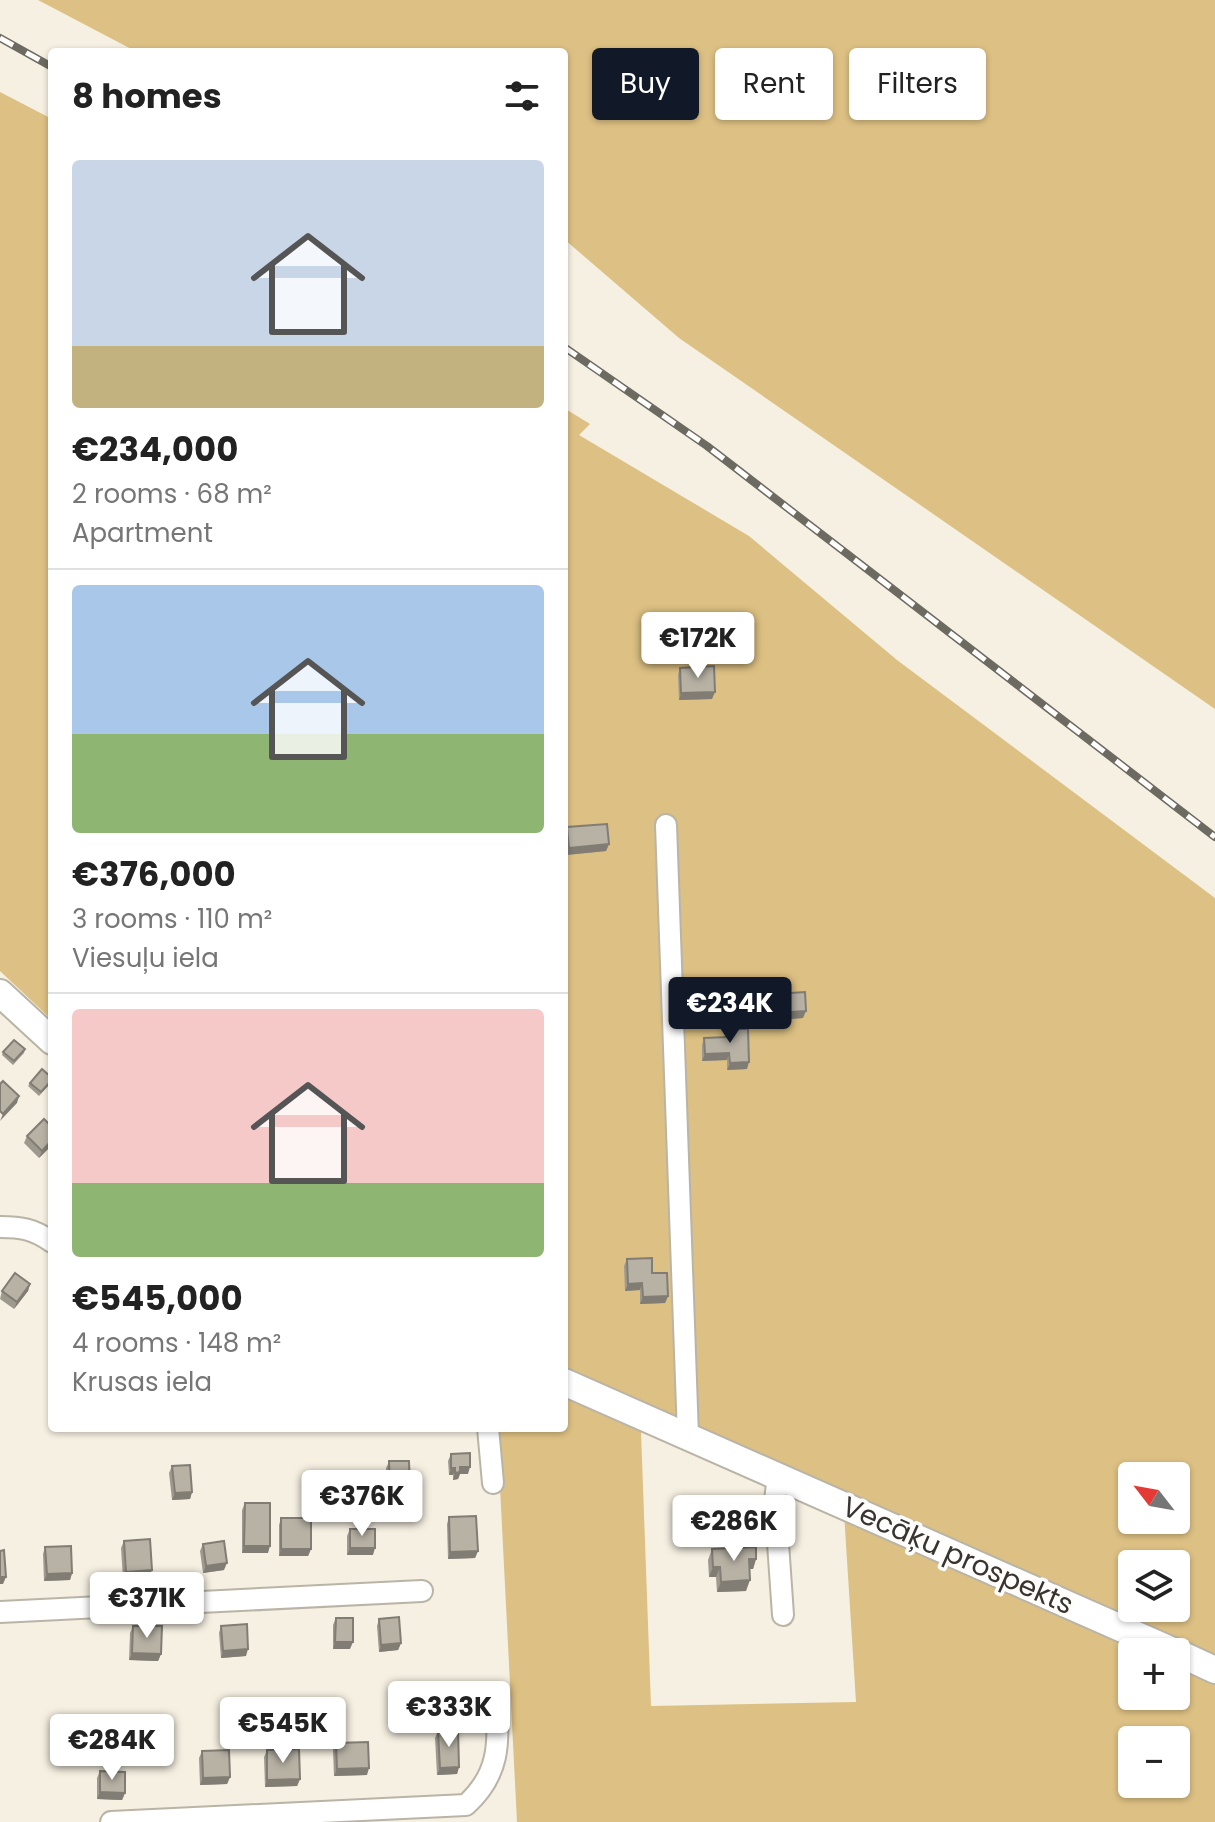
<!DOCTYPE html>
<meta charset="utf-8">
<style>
:root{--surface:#fff;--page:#f6f6f6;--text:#222;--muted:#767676;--line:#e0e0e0;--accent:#111827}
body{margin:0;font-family:Poppins,sans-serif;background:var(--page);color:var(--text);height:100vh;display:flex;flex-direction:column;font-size:30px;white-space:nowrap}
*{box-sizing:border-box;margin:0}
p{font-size:26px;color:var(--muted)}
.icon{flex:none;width:44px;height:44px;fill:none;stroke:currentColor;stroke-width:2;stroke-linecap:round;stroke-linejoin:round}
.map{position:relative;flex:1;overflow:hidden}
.panel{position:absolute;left:48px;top:48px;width:520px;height:1384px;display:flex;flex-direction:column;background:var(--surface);border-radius:8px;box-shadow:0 2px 6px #0004}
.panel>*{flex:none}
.guide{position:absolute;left:592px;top:48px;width:502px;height:72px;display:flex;gap:16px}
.needle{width:52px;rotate:301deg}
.buttons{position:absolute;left:1118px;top:1462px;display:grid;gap:16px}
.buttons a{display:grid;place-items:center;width:72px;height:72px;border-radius:8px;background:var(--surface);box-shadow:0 2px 6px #0004;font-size:40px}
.price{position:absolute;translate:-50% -68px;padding:0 18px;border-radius:8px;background:#fff;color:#222;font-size:26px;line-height:52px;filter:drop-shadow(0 2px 4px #0008)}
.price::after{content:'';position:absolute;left:50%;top:48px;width:24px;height:18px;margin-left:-12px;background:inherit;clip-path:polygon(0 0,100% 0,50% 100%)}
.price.active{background:var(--accent);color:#fff}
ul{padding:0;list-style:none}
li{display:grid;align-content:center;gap:16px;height:424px;padding:0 24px}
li+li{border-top:2px solid var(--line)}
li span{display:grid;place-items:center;height:248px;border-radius:8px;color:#555}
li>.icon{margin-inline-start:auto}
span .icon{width:144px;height:144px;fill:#fffc;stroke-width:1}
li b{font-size:34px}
h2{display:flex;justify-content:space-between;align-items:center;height:96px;padding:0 24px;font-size:34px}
.tag{padding:0 28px;border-radius:8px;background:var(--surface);box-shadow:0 2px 6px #0004;font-size:28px;line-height:72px}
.tag.active{background:var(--accent);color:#fff}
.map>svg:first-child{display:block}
.green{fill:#ddc083;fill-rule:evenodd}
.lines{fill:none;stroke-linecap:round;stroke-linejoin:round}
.minor-casing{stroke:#bab4a7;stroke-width:24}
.major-casing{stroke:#bab4a7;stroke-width:30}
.minor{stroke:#fff;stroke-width:20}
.major{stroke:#fff;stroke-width:26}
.rail-casing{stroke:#6d6a62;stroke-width:8}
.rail{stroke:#fffdfb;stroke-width:5;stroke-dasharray:15;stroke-linecap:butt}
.wall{fill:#9e998e}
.shaded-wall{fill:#817d74}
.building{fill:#b8b2a5;stroke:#817d74;stroke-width:2}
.labels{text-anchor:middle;stroke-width:7;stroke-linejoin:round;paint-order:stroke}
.street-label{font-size:28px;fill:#383530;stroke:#fffdfb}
</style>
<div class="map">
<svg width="1215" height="1822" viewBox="0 0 1215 1822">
<rect width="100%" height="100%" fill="#f6f0e2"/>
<!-- green -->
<g class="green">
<polygon points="38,0 1215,0 1215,709 679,338 564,239 564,52 137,52"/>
<polygon points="0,92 52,119 52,1020 0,971"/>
<path d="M564,408l26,16 -11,11 170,101 148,124 318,238v924h-698l-20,-394h67zM640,1404l203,93 13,205 -205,4zM1132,1476h44v44h-44zM1132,1564h44v44h-44zM1132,1652h44v44h-44zM1132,1740h44v44h-44z"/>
</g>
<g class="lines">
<!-- minor casing -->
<g class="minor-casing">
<g id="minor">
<polyline points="666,825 688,1436"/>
<path d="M0,1227c21,0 34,2 52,15"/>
<polyline points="488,1428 493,1483"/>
<polyline points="778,1476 775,1500 783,1615"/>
<polyline points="0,1612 422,1591"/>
<path d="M111,1822l355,-17c37,-34 32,-66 30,-112"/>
</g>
</g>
<!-- major casing -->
<g class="major-casing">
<g id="major">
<polyline points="0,993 52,1041"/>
<polyline points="564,1382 1175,1652"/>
<polyline points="1176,1652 1215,1670"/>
</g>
</g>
<!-- minor -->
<use href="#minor" class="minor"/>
<!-- major -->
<use href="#major" class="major"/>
<!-- rail casing -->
<g class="rail-casing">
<g id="rail">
<polyline points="0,38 52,67"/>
<polyline points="564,347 707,446 1215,837"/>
</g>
</g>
<!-- rail -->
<use href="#rail" class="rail"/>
</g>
<!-- wall -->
<g class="wall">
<polygon points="680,668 712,699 679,700 678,675"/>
<polygon points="567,827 609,844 606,851 566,855 564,834"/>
<polygon points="776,994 803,1018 775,1020 774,1001"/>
<polygon points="727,1029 747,1069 727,1070 727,1060 702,1061 702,1045 704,1038 724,1037"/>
<polygon points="25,1049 24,1053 13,1065 2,1055 3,1052"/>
<polygon points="52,1082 39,1096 28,1086 30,1083"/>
<polygon points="52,1127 52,1145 39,1158 24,1143 27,1136"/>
<polygon points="627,1259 652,1273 668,1296 665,1303 640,1304 640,1290 625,1291 624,1266"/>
<polygon points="30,1284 28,1291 14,1309 0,1299 2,1291"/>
<polygon points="52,1323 52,1335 48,1331"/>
<polygon points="451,1454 468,1474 460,1474 458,1479 453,1480 453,1475 449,1475 448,1461"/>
<polygon points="389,1462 410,1488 407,1496 387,1496 386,1468"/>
<polygon points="172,1466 192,1492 190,1499 172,1500 169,1473"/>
<polygon points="245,1503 268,1553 242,1553 242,1510"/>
<polygon points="449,1517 478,1551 475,1558 448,1559 447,1524"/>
<polygon points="281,1518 311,1549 308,1556 279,1556 279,1525"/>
<polygon points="350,1529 373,1555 347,1555 347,1536"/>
<polygon points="124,1541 149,1577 123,1579 121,1548"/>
<polygon points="203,1544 224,1570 203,1573 200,1551"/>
<polygon points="45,1547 72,1573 70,1580 44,1581 43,1554"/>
<polygon points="712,1549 756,1559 753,1569 749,1569 746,1591 717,1592 716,1577 709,1577 708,1560"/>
<polygon points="336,1618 350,1649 333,1649 333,1625"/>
<polygon points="379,1619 401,1643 398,1650 379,1652 377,1626"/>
<polygon points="133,1626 161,1654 158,1661 129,1660 130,1633"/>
<polygon points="221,1626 246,1656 221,1658 219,1633"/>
<polygon points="438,1731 459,1767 457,1774 437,1775 435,1738"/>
<polygon points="336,1743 367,1775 334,1776 333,1750"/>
<polygon points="267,1750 300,1779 297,1786 265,1787 264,1757"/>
<polygon points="202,1751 230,1777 227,1784 200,1785 199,1758"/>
<polygon points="100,1771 125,1793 122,1800 97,1799 97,1778"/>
</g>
<!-- shaded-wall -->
<g class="shaded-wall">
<polygon points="715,692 712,699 679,700 681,693"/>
<polygon points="609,844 606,851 566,855 569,848"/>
<polygon points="806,1011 803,1018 775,1020 777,1013"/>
<polygon points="729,1053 727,1060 702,1061 705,1054"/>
<polygon points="749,1062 747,1069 727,1070 730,1063"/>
<polygon points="19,1096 17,1103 0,1121 3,1114"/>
<polygon points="52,1140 52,1145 39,1158 42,1151"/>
<polygon points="642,1283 640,1290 625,1291 628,1284"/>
<polygon points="30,1284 28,1291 14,1309 17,1302"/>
<polygon points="668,1296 665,1303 640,1304 643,1297"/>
<polygon points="460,1467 470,1467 468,1474 460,1474 458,1479 453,1480 455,1473"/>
<polygon points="451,1468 455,1468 453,1475 449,1475"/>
<polygon points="410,1488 407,1496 387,1496 390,1489"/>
<polygon points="192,1492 190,1499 172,1500 175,1493"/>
<polygon points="244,1546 270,1546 268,1553 242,1553"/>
<polygon points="350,1548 375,1548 373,1555 347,1555"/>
<polygon points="281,1549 311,1549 308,1556 279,1556"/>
<polygon points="478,1551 475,1558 448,1559 450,1552"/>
<polygon points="749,1559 756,1559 753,1569 745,1569"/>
<polygon points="227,1563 224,1570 203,1573 206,1566"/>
<polygon points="713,1567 720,1567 716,1577 709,1577"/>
<polygon points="152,1570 149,1577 123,1579 126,1572"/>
<polygon points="72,1573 70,1580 44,1581 47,1574"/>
<polygon points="0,1577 6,1577 3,1584 0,1584"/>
<polygon points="750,1580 746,1591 717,1592 721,1582"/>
<polygon points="335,1642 353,1642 350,1649 333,1649"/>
<polygon points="401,1643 398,1650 379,1652 381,1645"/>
<polygon points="248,1649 246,1656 221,1658 223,1651"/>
<polygon points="132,1653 161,1654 158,1661 129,1660"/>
<polygon points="459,1767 457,1774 437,1775 440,1768"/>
<polygon points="369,1768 367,1775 334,1776 337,1769"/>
<polygon points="230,1777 227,1784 200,1785 203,1778"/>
<polygon points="300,1779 297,1786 265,1787 267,1780"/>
<polygon points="100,1792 125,1793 122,1800 97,1799"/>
</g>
<!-- building -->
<g class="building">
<polygon points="714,666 715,692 681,693 680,668"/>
<polygon points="607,824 609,844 569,848 567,827"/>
<polygon points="805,992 806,1011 777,1013 776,994"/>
<polygon points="727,1029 748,1029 749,1062 730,1063 729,1053 705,1054 704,1038 727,1037"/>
<polygon points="14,1040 25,1049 14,1061 3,1052"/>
<polygon points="42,1069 52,1078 52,1080 41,1092 30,1083"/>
<polygon points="3,1081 19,1096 3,1114 0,1111 0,1084"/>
<polygon points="44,1119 52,1127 52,1140 42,1151 27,1136"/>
<polygon points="652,1258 652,1273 667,1273 668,1296 643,1297 642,1283 628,1284 627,1259"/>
<polygon points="15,1273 30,1284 17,1302 2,1291"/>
<polygon points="470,1453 470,1467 460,1467 460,1472 455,1473 455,1468 451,1468 451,1454"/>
<polygon points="389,1461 409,1461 410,1488 390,1489"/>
<polygon points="190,1465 192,1492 175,1493 172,1466"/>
<polygon points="245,1503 270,1503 270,1546 244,1546"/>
<polygon points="476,1516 478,1551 450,1552 449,1517"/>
<rect x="281" y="1518" width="30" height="31"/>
<rect x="350" y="1529" width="25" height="19"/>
<polygon points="150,1539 152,1570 126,1572 124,1541"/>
<polygon points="224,1541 227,1563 206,1566 203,1544"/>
<polygon points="71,1546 72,1573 47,1574 45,1547"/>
<polygon points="756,1547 756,1559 749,1559 750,1580 721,1582 720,1567 713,1567 712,1549"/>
<polygon points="4,1550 6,1577 0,1577 0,1551"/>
<polygon points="399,1617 401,1643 381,1645 379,1619"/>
<polygon points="336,1618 353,1618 353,1642 335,1642"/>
<polygon points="247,1624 248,1649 223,1651 221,1626"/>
<polygon points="133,1626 162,1626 161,1654 132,1653"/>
<polygon points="458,1730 459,1767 440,1768 438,1731"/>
<polygon points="368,1742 369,1768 337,1769 336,1743"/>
<polygon points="299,1749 300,1779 267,1780 267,1750"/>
<polygon points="229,1750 230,1777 203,1778 202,1751"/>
<polygon points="100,1771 125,1772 125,1793 100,1792"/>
</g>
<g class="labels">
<!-- street labels -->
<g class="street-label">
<text transform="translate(958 1555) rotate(24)" y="10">Vecāķu prospekts</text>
</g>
</g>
</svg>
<div class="buttons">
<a><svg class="needle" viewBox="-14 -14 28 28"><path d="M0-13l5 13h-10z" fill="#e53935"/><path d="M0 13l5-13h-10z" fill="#767676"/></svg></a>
<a><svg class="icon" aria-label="layers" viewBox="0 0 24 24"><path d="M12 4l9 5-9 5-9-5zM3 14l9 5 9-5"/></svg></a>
<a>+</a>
<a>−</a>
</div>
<b class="price" style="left:698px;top:680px">€172K</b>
<b class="price active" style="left:730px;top:1045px">€234K</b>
<b class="price" style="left:362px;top:1538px">€376K</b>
<b class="price" style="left:734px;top:1563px">€286K</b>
<b class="price" style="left:147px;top:1640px">€371K</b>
<b class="price" style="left:449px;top:1749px">€333K</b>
<b class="price" style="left:283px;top:1765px">€545K</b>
<b class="price" style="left:112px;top:1782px">€284K</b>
<div class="guide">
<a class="tag active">Buy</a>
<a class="tag">Rent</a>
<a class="tag">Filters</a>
</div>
<section class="panel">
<h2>8 homes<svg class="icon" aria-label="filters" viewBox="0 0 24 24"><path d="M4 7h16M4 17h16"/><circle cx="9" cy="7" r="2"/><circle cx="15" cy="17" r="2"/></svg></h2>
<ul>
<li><span style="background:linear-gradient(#c9d6e8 75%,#c2b280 0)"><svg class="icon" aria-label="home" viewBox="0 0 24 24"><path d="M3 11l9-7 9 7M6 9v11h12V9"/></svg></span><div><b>€234,000</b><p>2 rooms · 68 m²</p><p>Apartment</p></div></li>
<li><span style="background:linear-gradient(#a9c7e8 60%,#8fb573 0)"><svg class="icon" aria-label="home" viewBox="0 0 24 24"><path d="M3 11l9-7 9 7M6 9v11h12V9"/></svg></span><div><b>€376,000</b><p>3 rooms · 110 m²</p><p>Viesuļu iela</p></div></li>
<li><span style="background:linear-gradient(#f6c9c9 70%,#8fb573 0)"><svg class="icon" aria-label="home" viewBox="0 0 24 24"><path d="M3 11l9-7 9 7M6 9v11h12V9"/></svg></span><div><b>€545,000</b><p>4 rooms · 148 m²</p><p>Krusas iela</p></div></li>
</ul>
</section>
</div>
